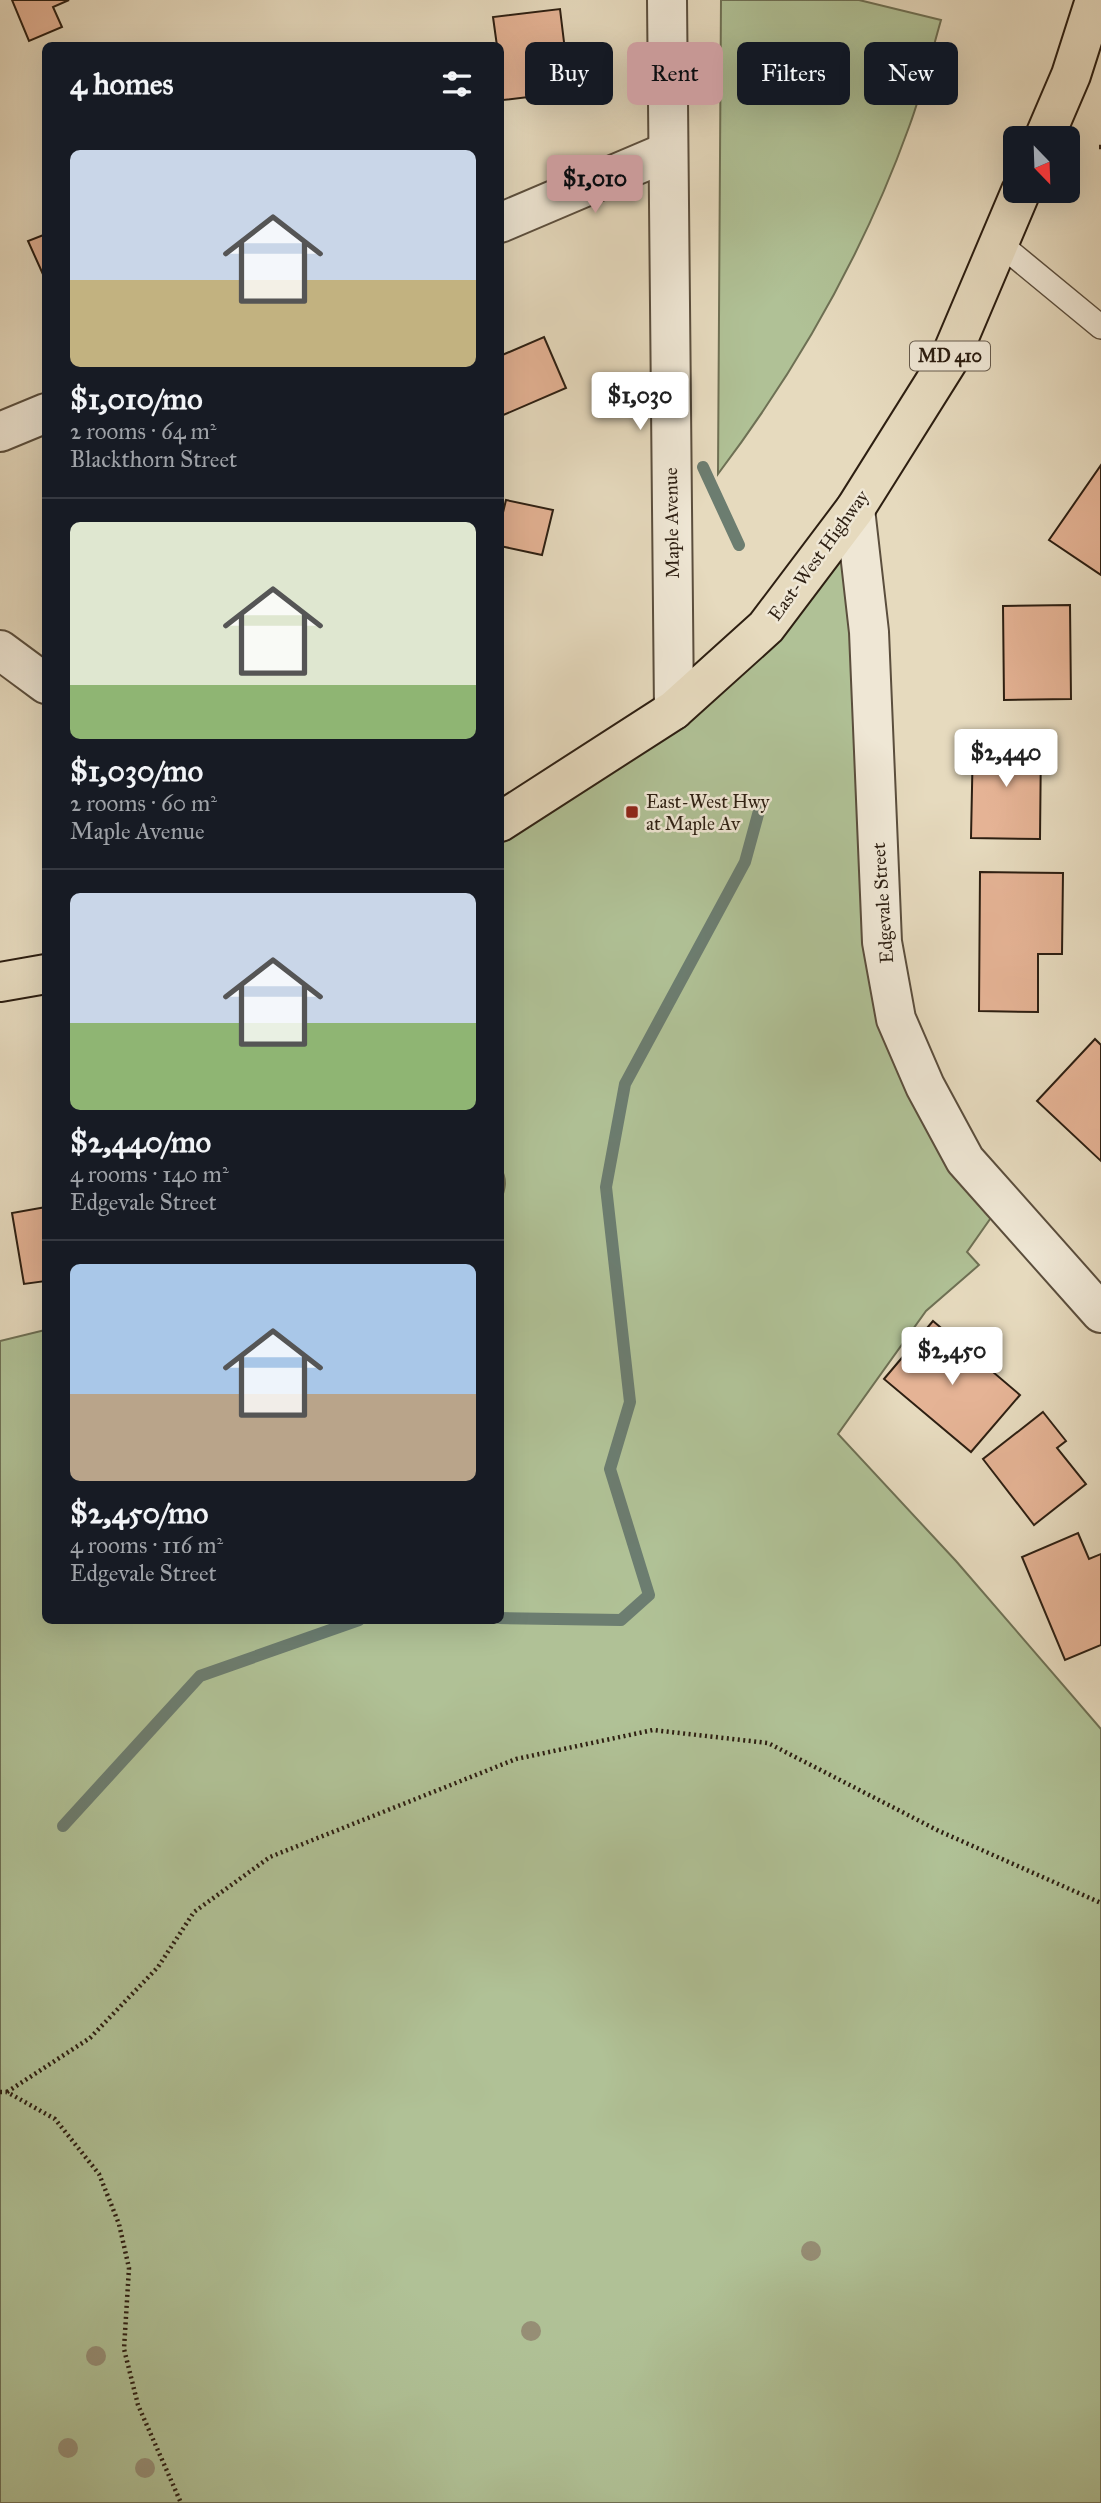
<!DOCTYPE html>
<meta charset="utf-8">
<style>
:root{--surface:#171b24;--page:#242831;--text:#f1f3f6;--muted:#9ea1a6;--line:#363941;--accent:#c59692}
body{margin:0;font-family:"IM FELL Great Primer",serif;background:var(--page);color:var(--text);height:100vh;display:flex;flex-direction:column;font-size:26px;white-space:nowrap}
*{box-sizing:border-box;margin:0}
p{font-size:23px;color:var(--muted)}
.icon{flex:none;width:38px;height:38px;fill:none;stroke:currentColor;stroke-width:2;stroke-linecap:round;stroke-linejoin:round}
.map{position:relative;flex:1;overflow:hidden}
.side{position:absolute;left:42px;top:42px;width:462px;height:1582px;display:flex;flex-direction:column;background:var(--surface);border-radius:10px;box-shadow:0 7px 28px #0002}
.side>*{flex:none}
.top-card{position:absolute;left:525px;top:42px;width:471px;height:63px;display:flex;gap:14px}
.needle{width:46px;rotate:157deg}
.fabs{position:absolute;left:1003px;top:126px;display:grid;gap:14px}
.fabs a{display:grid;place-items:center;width:77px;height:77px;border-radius:10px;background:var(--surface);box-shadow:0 7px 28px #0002;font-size:35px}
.price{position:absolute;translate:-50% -60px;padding:0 16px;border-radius:7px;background:#fff;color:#222;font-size:23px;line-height:46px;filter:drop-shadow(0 2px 4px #0008)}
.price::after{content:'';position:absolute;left:50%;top:42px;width:21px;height:16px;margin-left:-10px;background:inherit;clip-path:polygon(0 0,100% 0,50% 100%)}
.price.on{background:var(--accent);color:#111}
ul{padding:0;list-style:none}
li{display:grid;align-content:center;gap:14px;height:371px;padding:0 28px}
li+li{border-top:2px solid var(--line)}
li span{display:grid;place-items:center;height:217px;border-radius:10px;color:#555}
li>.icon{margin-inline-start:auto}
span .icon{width:126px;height:126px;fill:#fffc;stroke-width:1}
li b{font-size:30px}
h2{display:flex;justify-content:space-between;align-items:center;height:84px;padding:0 28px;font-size:30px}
.tag{padding:0 24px;border-radius:10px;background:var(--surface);box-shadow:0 7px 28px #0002;font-size:24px;line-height:63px}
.tag.on{background:var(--accent);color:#111}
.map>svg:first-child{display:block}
.green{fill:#b0c196;stroke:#6e7054;stroke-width:2}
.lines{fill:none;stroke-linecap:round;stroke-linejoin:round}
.stream{stroke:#6c7d70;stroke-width:12}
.building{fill:#e5b395;stroke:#2d1f12;stroke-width:2}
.lane-casing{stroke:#5b4e3d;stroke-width:26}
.street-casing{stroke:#5b4e3d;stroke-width:42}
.primary-casing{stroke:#2d1f12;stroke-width:42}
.path{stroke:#2d1f12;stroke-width:4.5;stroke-dasharray:2 3.5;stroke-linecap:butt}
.lane{stroke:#efe7d5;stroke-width:23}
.street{stroke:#efe7d5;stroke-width:38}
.primary{stroke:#e6dabe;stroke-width:38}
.tree{fill:#968e75}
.poi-dot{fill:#8f2418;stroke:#efe7d5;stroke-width:2.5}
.labels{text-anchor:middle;stroke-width:5;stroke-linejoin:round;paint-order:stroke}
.shield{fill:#efe7d5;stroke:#675b4c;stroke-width:2}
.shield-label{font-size:18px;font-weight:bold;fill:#2d1f12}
.street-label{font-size:19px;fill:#2d1f12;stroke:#efe7d5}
.poi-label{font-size:19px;fill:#2d1f12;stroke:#efe7d5;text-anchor:start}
</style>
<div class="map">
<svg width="1101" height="2503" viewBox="0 0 1101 2503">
<rect width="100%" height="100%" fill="#e6dabe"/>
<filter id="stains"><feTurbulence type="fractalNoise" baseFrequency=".00286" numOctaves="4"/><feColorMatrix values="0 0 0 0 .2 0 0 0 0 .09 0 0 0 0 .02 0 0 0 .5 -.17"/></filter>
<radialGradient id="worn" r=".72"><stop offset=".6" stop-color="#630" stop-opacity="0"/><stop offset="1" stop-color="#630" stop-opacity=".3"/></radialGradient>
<!-- green -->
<g class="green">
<path d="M721,0h138l82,20c-10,35 -19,72 -32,107 -45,125 -111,241 -191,347z"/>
<path d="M855,509l41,509 106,184 -35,50 12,13 -53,46 -88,123 118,127 145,168v774h-1101v-1162l45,-11 1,290h454v-417c5,-14 8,-23 0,-36l1,-345 173,-112z"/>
</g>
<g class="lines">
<!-- stream -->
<g class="stream">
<polyline points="703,467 739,545"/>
<polyline points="500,1618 621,1620 649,1595 610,1469 630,1402 606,1187 625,1084 745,862 760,807"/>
<polyline points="63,1826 200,1676 359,1620"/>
</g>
</g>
<!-- building -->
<g class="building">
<polygon points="12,0 69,0 53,7 62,27 29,41"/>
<polygon points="560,9 570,92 503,100 500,46 497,46 493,17"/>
<polygon points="46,234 46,281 28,241"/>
<polygon points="544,337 566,388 501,416 500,356"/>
<polygon points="1101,465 1101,575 1049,540"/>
<polygon points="506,500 553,510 542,555 500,546 500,525"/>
<polygon points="1070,605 1071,699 1004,700 1003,606"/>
<polygon points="973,739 1041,740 1040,839 971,838"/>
<polygon points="980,872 1063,873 1062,954 1038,954 1038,1012 979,1011"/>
<polygon points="1095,1039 1101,1045 1101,1161 1037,1101"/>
<polygon points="46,1207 46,1281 24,1284 12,1213"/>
<polygon points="933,1321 1020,1395 971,1452 884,1379"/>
<polygon points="1043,1412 1066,1441 1057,1448 1086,1484 1034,1525 983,1459"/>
<polygon points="1078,1533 1089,1559 1101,1554 1101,1645 1065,1660 1022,1557"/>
</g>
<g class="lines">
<!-- lane casing -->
<g class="lane-casing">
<polyline id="lane" points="999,243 1101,327"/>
</g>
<!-- street casing -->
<g class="street-casing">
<g id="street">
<polyline points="667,0 674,710"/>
<polyline points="500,223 667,152"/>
<polyline points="0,432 46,413"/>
<polyline points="855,509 869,632 882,942 896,1019 925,1086 965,1160 1101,1313"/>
<polyline points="0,650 46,684"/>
</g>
</g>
<!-- primary casing -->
<g class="primary-casing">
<g id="primary">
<polyline points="1044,138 1071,75 1095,0"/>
<polyline points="500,822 674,710 766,627 855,509 951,356 1021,191"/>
<polyline points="0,982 46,974"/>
</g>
</g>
<!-- path -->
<g class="path">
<polyline points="1099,147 1101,147"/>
<polyline points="0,2092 7,2092 55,2119 99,2174 119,2224 129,2268 124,2349 138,2405 181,2503"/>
<polyline points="7,2092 90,2038 158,1967 194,1912 270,1857 516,1759 653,1730 768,1743 939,1831 1101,1903"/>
</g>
<!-- lane -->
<use href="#lane" class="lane"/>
<!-- street -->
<use href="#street" class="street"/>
<!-- primary -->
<use href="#primary" class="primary"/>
</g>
<!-- trees -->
<g class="tree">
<circle cx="811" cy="2251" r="10"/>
<circle cx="531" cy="2331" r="10"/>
<circle cx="96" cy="2356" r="10"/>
<circle cx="68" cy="2448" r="10"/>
<circle cx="145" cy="2468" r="10"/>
</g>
<!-- markers -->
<rect class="poi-dot" x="625" y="805" width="14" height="14" rx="3.5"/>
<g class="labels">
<!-- shield labels -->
<rect class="shield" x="910" y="341.5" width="80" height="29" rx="5"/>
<g class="shield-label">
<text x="950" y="362">MD 410</text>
</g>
<!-- street labels -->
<g class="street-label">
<text transform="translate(671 523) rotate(-91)" y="7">Maple Avenue</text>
<text transform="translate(818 555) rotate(-54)" y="7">East-West Highway</text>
<text transform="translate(882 903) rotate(-94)" y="7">Edgevale Street</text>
</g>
<!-- poi labels -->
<g class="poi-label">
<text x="646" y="808">East-West Hwy<tspan x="646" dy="22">at Maple Av</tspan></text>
</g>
</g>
<rect width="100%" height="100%" filter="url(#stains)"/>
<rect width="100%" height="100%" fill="url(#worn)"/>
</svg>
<div class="fabs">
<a><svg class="needle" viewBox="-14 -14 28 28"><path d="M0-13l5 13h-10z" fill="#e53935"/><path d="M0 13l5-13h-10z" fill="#9ea1a6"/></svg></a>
</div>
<b class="price on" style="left:595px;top:215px">$1,010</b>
<b class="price" style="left:640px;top:432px">$1,030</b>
<b class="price" style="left:1006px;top:789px">$2,440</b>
<b class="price" style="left:952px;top:1387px">$2,450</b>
<div class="top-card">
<a class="tag">Buy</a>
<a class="tag on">Rent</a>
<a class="tag">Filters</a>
<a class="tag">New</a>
</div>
<section class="side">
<h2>4 homes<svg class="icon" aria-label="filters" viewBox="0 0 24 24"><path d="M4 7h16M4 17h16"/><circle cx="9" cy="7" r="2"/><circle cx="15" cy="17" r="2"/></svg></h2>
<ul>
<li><span style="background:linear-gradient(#c9d6e8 60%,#c2b280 0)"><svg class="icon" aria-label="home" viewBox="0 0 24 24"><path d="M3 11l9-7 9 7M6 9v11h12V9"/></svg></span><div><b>$1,010/mo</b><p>2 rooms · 64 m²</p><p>Blackthorn Street</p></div></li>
<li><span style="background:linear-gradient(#dfe7d0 75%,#8fb573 0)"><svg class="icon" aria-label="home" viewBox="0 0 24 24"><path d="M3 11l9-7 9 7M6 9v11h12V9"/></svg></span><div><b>$1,030/mo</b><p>2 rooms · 60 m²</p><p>Maple Avenue</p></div></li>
<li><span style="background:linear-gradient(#c9d6e8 60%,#8fb573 0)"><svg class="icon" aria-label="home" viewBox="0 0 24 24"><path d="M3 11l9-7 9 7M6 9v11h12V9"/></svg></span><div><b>$2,440/mo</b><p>4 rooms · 140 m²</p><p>Edgevale Street</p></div></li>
<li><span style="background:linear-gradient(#a9c7e8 60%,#b9a48a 0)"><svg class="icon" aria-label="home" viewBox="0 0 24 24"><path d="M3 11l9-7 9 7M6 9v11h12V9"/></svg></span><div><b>$2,450/mo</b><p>4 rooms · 116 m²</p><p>Edgevale Street</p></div></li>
</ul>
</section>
</div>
